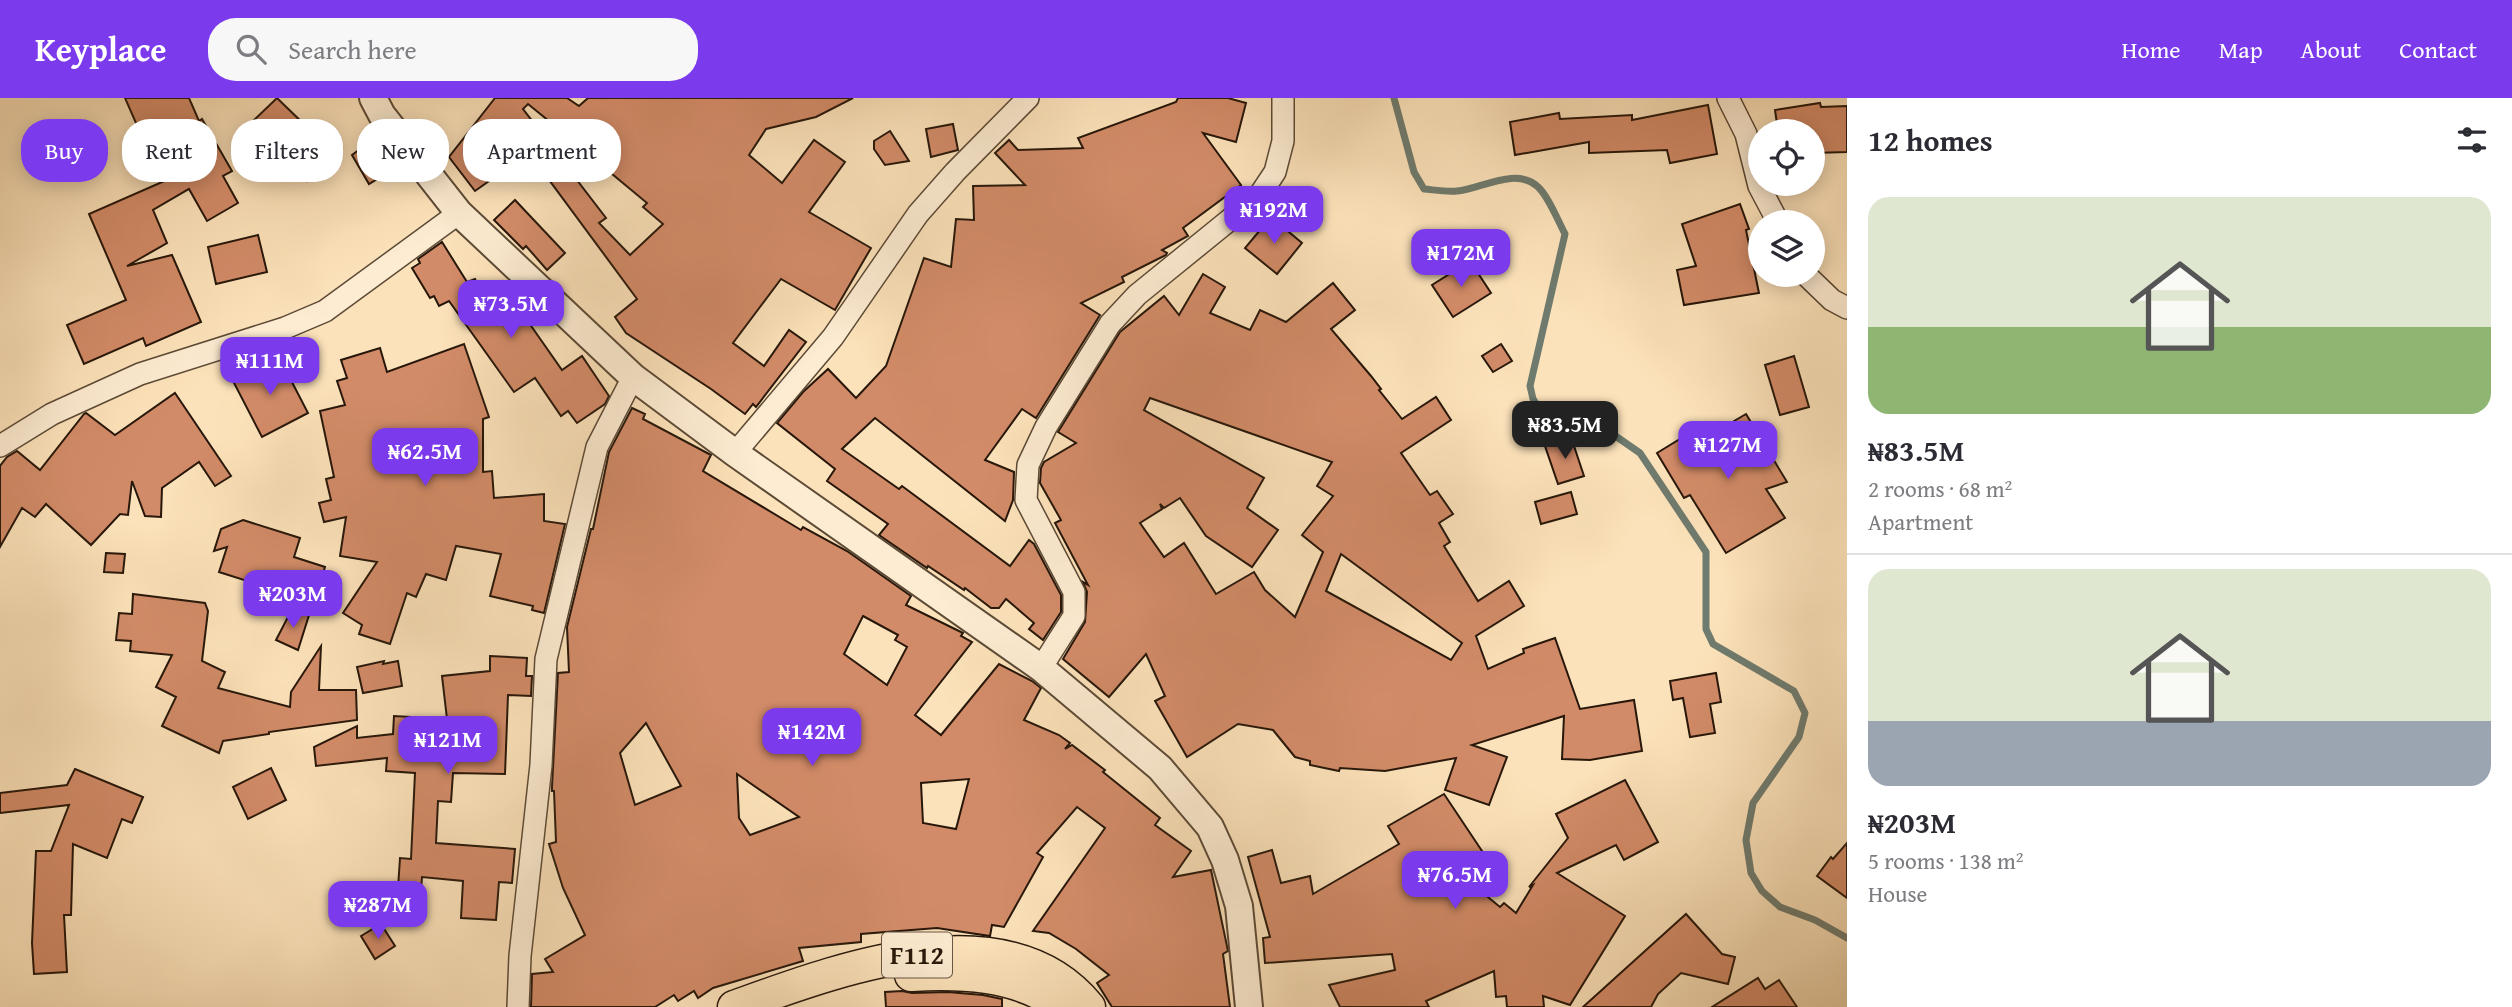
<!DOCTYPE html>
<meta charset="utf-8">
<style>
:root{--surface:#fff;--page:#f7f7f7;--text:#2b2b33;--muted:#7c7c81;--line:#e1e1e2;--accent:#7c3aed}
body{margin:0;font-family:"Gentium Book Plus",serif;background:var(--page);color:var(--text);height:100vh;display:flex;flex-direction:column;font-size:26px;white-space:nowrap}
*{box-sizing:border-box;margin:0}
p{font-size:23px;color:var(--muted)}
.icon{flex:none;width:38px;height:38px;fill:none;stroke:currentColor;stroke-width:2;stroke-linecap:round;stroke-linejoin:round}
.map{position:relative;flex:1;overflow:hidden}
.sheet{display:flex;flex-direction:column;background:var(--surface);width:665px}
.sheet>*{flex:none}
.top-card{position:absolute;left:21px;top:21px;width:665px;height:63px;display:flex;gap:14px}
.tools{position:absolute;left:1748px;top:21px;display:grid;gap:14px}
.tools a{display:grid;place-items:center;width:77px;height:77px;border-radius:50%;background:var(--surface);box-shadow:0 4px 18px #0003;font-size:35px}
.price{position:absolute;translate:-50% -60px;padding:0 16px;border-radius:14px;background:var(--accent);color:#fff;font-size:23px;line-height:46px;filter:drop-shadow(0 2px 4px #0008)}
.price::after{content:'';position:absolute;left:50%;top:42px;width:21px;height:16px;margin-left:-10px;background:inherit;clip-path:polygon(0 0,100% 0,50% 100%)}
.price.selected{background:#222;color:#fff}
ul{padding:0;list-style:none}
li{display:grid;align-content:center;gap:14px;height:371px;padding:0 21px}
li+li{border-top:2px solid var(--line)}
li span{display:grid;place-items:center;height:217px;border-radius:21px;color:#555}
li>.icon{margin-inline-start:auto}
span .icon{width:126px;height:126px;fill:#fffc;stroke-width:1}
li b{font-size:30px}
h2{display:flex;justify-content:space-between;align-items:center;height:84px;padding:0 21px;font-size:30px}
.tag{padding:0 24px;border-radius:28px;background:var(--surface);box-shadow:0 4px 18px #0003;font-size:24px;line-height:63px}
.tag.selected{background:var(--accent);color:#fff}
header{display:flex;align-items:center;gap:42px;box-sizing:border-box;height:98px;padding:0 35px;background:var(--accent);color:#fff}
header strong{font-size:33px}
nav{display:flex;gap:38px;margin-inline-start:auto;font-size:24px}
.search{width:490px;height:63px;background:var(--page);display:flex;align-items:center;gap:18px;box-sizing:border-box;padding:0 24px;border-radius:28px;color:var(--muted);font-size:26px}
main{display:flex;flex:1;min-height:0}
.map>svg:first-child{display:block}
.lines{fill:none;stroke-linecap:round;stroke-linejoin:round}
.stream{stroke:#6f7b6e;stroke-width:7}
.building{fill:#d28b68;stroke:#27170a;stroke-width:2;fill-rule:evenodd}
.minor-casing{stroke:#5c4a36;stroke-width:24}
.tertiary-casing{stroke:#5c4a36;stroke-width:30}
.primary-casing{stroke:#27170a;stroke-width:35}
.minor{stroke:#fdecd2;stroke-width:21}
.tertiary{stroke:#fdecd2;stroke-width:26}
.primary{stroke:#fce2ba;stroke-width:32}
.labels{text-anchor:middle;stroke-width:5;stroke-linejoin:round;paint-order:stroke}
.shield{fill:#fdecd2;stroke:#675746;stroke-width:2}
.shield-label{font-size:26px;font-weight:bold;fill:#27170a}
</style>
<header>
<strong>Keyplace</strong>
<div class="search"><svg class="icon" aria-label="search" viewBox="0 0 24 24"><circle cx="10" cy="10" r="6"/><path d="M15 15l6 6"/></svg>Search here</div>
<nav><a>Home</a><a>Map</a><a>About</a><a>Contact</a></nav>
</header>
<main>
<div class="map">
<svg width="1847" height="909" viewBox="0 0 1847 909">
<rect width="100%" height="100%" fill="#fce2ba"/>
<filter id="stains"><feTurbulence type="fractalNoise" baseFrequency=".00286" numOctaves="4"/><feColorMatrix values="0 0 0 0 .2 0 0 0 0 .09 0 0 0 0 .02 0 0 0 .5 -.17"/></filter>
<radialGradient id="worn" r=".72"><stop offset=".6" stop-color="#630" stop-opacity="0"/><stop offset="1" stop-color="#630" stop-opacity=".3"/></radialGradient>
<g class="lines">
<!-- stream -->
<path class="stream" d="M1394,0l20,74 10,17c11,1 22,3 33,2 24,-2 58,-24 80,-5 11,9 21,35 28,48l-35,152 3,13 9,13 16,7 56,16 26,18 66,99v77l7,15 81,47 11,22 -6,24 -46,66 -7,37 5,33 11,18 18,16 35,13 32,18"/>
</g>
<!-- building -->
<g class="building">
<polygon points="125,0 189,0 199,23 202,21 232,73 223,78 238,105 207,123 189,91 153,112 167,145 127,168 172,157 201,224 146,248 143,240 84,266 67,227 126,202 89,116 169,81 167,77 180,69 159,34 143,41"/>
<polygon points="277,0 308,30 315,23 342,50 307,83 253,23"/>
<polygon points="495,0 567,0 579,8 588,0 853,0 816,19 766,31 749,57 782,85 814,42 845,64 809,114 871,150 835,212 781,181 733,245 764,268 789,232 806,244 756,309 753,306 745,316 711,291 626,235 615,219 637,201 544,75 560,60 606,120 599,125 630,157 663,126 643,109 647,105 582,51 565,29 560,32 528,6 523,11 547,42 475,93 449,59"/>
<polygon points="1178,0 1228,0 1246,5 1236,44 1203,35 1241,87 1183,130 1188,138 1162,152 1167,155 1166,157 1122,179 1124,184 1081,205 1100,217 1036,320 1022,311 985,362 1014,374 1013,402 1005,423 875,320 842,351 899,391 902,388 1010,468 1029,442 1034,446 1061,497 1061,514 1043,542 1029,531 1034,525 1006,501 999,510 991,510 965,490 964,492 928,468 927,470 879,437 888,426 827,383 835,371 777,325 803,294 828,271 856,300 886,268 924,160 951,169 956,121 974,122 973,88 1025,87 995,55 1009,42 1018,52 1083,50 1078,40 1176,4"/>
<polygon points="1820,5 1821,9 1847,8 1847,54 1813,55 1813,33 1778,33 1775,12"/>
<polygon points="1708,7 1717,56 1670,65 1667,52 1589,55 1589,44 1515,57 1510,24 1559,15 1560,21 1632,17 1632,22"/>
<polygon points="953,26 958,52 931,59 926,31"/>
<polygon points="890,33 909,63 885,67 874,51 874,43"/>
<polygon points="367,46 387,75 369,86 352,57"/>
<polygon points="515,102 565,155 547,172 526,148 523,151 494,122"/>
<polygon points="1740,106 1749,131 1746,132 1759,195 1684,207 1677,172 1696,168 1682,126"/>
<polygon points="1271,119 1302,145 1277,176 1245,150"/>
<polygon points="258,137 267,174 216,186 208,149"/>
<polygon points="442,144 467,184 475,181 497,227 520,212 562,272 582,258 609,298 605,306 577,325 568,313 561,318 535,280 514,294 449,203 439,208 434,198 430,200 412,170 420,165 418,161"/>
<polygon points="1470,163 1491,195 1453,219 1432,187"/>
<path d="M1203,176l22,13 -15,26 40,17 10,-20 26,12 47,-39 22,27 -24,19 40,47 10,13 -2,1 23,29 34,-22 15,23 -50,33 29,42 7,-4 16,23 -14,9 11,19 -6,4 34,55 31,-20 15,25 -48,30 12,33 36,-16 -1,-4 32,-11 25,71 54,-9 8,51 -52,9 -28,-1 2,-43 -92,29 35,12 -18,48 -44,-15 11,-32 -71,13 -45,-3 -1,3 -29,-6v-4l-15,-4 -22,-27 -35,-6 -51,33 -32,-56 10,-5 -19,-42 -37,43 -46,-38 22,-37 2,-30 -4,-10 5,3 -33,-62 6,-3 -21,-37 1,-15 3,-6 32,-19 -18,-11 62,-100 44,-36 15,19zM1150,300l182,64 -15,24 16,10 -31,39 21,17 -28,65 -30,-27 -11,-18 -38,22 -32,-51 -20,14 -24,-34 22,-14 -2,-5 4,4 16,-10 26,38 46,31 26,-37 -31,-22 17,-30 -120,-68zM1341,456l121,89 -11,17 -125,-69z"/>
<polygon points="464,246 489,319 483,321 483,374 492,373 494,400 544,396 544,423 565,426 544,515 532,512 533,508 490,498 501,456 456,448 446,482 426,476 416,499 407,495 390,546 359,536 362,527 343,515 377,464 340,458 346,419 324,424 319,405 331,402 326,381 334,379 320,313 345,307 337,283 347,280 341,262 380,250 387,274"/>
<polygon points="1501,246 1512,263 1493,274 1482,258"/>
<polygon points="1794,258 1809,309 1780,317 1765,267"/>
<polygon points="279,259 308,315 262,339 233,283"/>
<polygon points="175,295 231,378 215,388 199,364 162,390 161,419 145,418 132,383 128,417 120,416 91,447 46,406 35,419 22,410 0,449 0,368 7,359 17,353 40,372 84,316 86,315 115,337"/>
<path d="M632,310l13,6 -2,5 68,36 -8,16 98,59 2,-3 44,24 64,45 -5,9 57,28 -2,3 11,6 -57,73 26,20 58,-71 33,17 9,7 -17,32 35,15 11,8 -5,6 7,-4 33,25 -2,2 57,46 -5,7 36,26 -18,26 38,-7 17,81 -5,3 7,53h-118l-15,-24 12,-8 -33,-26 -27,-16 -16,-2 72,-103 -28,-21 -40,46 6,4 -39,70 -12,-2 -2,11 -53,-8 -76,6v8l-62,6 4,13 -90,27 -15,10 -4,-7 -16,10 -4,-6 -19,12h-124l1,-33 21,-2 -8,-13 40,-24 -22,-47 -14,-44 7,-2 -2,-51h-2v-4l6,-114 11,-1 -2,-45 24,-98h2l16,-77zM863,518l35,19 -3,5 12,7 -20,38 -43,-31zM646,625l35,63 -46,19 -15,-52zM737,676l62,43 -49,18 -11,-17zM969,681l-13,50 -33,-6 -2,-40z"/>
<polygon points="1746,316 1787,384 1766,391 1785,420 1726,455 1690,397 1684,400 1657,355 1688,336 1695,346"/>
<polygon points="1571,339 1584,378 1558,386 1545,348"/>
<polygon points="1571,394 1577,416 1541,426 1535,404"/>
<polygon points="243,422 300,440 294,459 325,469 314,504 219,474 227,449 214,453 221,431"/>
<polygon points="106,455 125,456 123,475 104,474"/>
<polygon points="133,496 205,505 208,513 202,563 225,574 218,590 290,609 291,594 321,548 319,592 356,592 357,622 269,634 269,636 223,643 219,655 162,628 176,599 156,589 172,557 130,553 131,543 116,542 119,515 132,516"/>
<polygon points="290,515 309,517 298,552 276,542"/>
<polygon points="490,558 527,560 526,578 532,578 531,598 508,597 505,676 453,675 451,704 438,703 436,745 515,751 512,785 499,784 496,822 461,820 463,783 422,779 421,792 398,790 400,760 411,761 415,675 386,673 387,660 316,668 314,649 357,628 357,640 393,636 394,618 447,621 442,578 490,573"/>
<polygon points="384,563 383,566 398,563 402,588 363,595 357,569"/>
<polygon points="1716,575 1721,604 1710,606 1715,635 1690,639 1683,600 1673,602 1670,583"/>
<polygon points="271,670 286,702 248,721 233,689"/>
<polygon points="75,671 143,699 132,725 122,721 107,760 73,746 71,817 64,817 67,874 34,876 32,845 36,753 51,753 69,707 0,715 0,695 67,687"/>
<polygon points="1625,682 1658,744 1624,762 1616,747 1557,775 1625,818 1570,907 1543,898 1544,909 1507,909 1506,898 1496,899 1494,873 1426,903 1429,909 1340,909 1329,887 1395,872 1392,856 1265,865 1263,840 1270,839 1248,759 1272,752 1281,785 1310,778 1313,796 1399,746 1388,728 1444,696 1490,765 1466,781 1500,809 1504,805 1516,815 1533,787 1529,789 1568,740 1556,716"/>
<polygon points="1847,745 1847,800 1817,778 1831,759 1833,761"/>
<polygon points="1686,816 1722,856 1735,859 1728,886 1681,875 1658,896 1651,909 1583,909"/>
<polygon points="381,826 395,848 375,861 361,838"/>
<polygon points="1758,880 1765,891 1779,882 1797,909 1712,909"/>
<polygon points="902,893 912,895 948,894 983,897 1002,901 1002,909 886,909 885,894"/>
</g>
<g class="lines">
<!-- minor casing -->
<g class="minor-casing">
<g id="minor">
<polyline points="1728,0 1746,36 1759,88 1778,124"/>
<polyline points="1806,177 1832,202 1847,210"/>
<polyline points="0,348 52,316 140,276 285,230 325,213 459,115"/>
<polyline points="735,355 833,239 918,116 955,74 1028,0"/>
<polyline points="1041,570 1074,518 1074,494 1026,402 1028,367 1046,329 1110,226 1137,197 1259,98 1275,74 1283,43 1283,0"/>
<polyline points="518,909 520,858 541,667 546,561 597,349 633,279"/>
</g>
</g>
<!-- tertiary casing -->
<g class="tertiary-casing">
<polyline id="tertiary" points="373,0 382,17 459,115 633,279 735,355 1041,570 1160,670 1210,729 1225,762 1239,808 1249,909"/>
</g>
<!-- primary casing -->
<g class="primary-casing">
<g id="primary">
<path d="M911,877c48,-3 104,-1 145,28"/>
<path d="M734,909c103,-37 272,-102 355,0"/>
</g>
</g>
<!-- minor -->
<use href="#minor" class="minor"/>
<!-- tertiary -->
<use href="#tertiary" class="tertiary"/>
<!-- primary -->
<use href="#primary" class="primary"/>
</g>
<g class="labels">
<!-- shield labels -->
<rect class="shield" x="882" y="834.5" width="70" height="45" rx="5"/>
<g class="shield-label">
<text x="917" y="866">F112</text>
</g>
</g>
<rect width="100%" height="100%" filter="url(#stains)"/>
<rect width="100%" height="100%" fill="url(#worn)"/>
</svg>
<div class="tools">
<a><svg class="icon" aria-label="locate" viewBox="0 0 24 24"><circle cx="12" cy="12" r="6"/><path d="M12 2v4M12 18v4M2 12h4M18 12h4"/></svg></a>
<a><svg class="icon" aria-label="layers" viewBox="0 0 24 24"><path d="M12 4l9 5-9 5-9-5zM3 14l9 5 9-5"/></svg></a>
</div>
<b class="price" style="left:1274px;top:148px">₦192M</b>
<b class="price" style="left:1461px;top:191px">₦172M</b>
<b class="price" style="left:511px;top:242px">₦73.5M</b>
<b class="price" style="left:270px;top:299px">₦111M</b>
<b class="price selected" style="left:1565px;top:363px">₦83.5M</b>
<b class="price" style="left:1728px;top:383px">₦127M</b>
<b class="price" style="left:425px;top:390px">₦62.5M</b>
<b class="price" style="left:293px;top:532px">₦203M</b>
<b class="price" style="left:812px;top:670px">₦142M</b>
<b class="price" style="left:448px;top:678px">₦121M</b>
<b class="price" style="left:1455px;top:813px">₦76.5M</b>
<b class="price" style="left:378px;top:843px">₦287M</b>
<div class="top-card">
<a class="tag selected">Buy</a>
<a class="tag">Rent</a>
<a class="tag">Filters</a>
<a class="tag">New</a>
<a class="tag">Apartment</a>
</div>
</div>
<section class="sheet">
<h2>12 homes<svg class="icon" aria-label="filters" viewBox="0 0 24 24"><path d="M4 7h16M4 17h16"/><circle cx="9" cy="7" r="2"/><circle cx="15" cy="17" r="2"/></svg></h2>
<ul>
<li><span style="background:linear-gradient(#dfe7d0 60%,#8fb573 0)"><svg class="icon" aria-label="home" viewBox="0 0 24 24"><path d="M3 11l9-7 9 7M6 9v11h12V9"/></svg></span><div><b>₦83.5M</b><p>2 rooms · 68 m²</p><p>Apartment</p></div></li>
<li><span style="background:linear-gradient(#dfe7d0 70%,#9aa5b1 0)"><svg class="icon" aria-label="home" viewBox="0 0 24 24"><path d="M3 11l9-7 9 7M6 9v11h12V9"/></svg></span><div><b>₦203M</b><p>5 rooms · 138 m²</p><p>House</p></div></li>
</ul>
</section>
</main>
